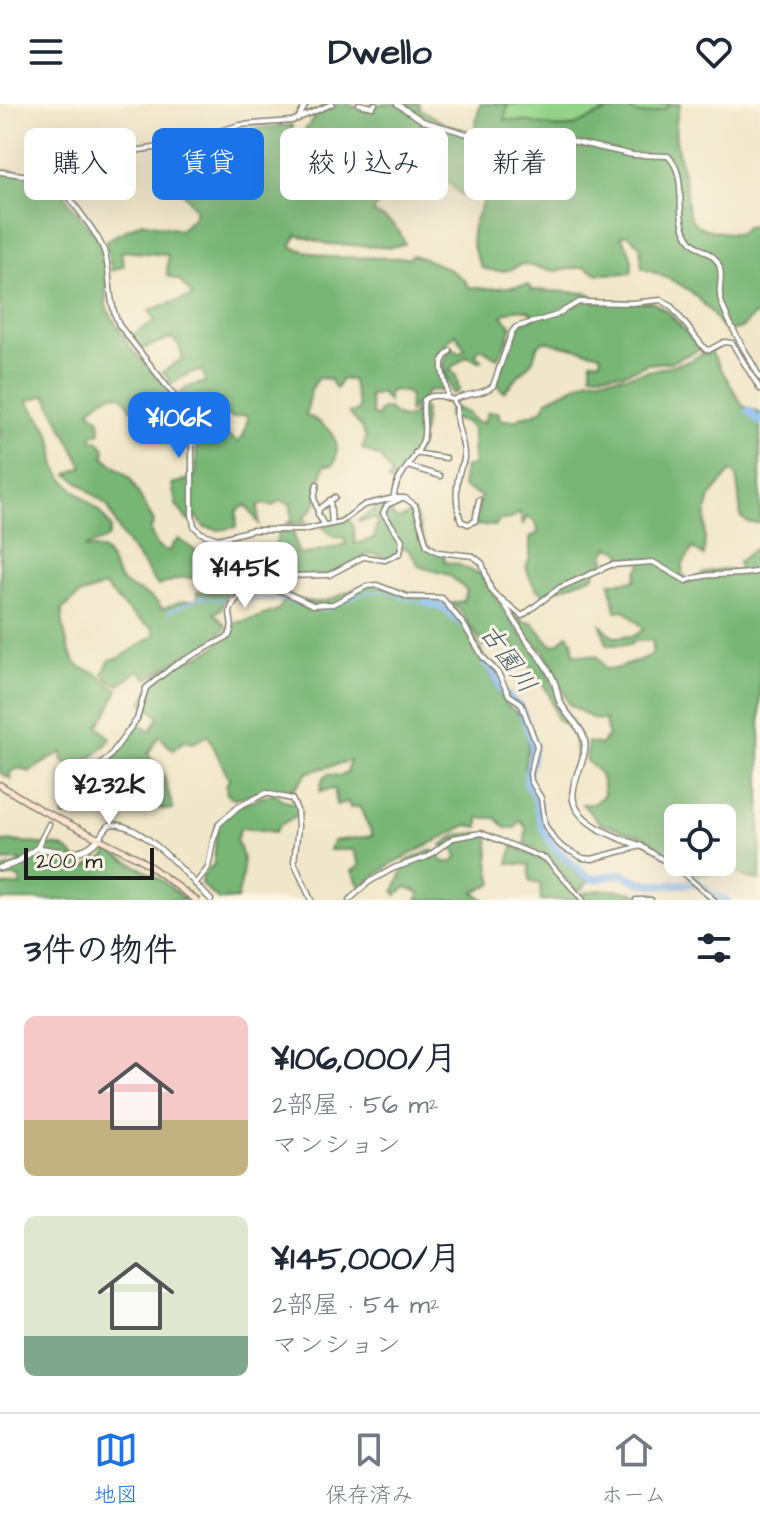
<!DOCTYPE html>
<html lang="ja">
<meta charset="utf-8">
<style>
:root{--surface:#fff;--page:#f6f6f7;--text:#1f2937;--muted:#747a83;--line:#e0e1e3;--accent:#1a73e8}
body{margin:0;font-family:"Architects Daughter","Klee One",sans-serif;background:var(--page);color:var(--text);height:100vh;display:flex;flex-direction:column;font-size:30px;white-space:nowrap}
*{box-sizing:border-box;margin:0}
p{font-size:26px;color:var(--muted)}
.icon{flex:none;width:44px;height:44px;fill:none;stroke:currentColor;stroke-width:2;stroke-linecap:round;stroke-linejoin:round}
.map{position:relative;height:796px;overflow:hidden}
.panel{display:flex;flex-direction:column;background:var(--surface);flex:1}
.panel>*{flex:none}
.guide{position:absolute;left:24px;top:24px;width:712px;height:72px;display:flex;gap:16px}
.buttons{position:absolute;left:664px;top:700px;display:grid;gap:16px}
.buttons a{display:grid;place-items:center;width:72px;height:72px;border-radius:12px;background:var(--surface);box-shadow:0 8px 32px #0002;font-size:40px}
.scale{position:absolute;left:24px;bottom:20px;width:130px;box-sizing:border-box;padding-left:8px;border:4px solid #1c1c1c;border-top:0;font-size:22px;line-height:28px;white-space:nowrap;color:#1c1c1c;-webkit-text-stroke:6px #fcf5e5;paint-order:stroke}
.price{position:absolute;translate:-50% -68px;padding:0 18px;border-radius:16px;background:#fff;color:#222;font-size:26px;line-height:52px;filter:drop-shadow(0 2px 4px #0008)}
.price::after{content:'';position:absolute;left:50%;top:48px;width:24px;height:18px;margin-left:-12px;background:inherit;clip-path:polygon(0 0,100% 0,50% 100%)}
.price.selected{background:var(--accent);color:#fff}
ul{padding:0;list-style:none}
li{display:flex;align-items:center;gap:24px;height:200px;padding:0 24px}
li span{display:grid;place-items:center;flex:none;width:224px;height:160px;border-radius:12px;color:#555}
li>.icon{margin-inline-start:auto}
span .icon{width:96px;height:96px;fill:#fffc;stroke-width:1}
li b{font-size:34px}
h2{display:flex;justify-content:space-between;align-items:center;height:96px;padding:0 24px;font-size:34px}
.chip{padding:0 28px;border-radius:12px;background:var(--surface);box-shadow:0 8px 32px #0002;font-size:28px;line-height:72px}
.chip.selected{background:var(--accent);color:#fff}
header{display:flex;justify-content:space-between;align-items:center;height:104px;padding:0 24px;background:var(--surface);font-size:36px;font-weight:800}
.dock{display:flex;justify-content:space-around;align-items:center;height:112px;border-top:2px solid var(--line);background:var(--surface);font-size:22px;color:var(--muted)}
.dock a{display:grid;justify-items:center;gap:4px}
.dock .selected{color:var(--accent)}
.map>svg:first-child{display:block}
.green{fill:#95d48a;stroke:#587853;stroke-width:2}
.forest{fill:#78b676;stroke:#4a6949;stroke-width:2;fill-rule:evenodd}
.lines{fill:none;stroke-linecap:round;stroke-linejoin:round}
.stream{stroke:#83b7f1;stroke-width:2}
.river{stroke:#83b7f1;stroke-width:8}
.minor-casing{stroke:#868172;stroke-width:7}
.tertiary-casing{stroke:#868172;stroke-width:8}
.secondary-casing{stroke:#868172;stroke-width:8}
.minor{stroke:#fff;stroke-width:4}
.tertiary{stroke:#fff;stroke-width:5}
.secondary{stroke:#fde4d1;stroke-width:5}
.labels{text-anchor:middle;stroke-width:6;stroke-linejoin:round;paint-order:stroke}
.water-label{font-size:26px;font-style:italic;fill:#455a71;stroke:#fcf5e5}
</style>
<header><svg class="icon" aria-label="menu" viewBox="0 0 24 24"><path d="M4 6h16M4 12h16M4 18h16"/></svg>Dwello<svg class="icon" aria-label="heart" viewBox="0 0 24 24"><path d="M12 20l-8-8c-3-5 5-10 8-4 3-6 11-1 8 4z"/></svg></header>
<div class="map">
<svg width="760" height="796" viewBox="0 0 760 796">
<rect width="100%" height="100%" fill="#fcf5e5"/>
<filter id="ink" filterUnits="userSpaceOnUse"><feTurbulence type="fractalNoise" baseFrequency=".0125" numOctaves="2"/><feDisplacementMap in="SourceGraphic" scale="16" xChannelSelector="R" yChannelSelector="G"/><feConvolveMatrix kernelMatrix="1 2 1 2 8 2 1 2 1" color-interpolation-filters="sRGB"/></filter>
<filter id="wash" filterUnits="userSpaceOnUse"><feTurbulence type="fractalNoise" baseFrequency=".006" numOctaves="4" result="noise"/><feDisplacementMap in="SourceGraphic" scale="32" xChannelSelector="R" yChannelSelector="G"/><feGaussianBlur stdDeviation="1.8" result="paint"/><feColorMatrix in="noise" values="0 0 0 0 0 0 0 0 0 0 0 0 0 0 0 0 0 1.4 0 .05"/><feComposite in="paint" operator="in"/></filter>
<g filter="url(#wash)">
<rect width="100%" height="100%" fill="#f0e6c9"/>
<!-- green -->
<path class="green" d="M508,0h160l-1,4c-15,5 -27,12 -39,-1 -20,4 -36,13 -55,19 -15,5 -51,-5 -69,-6z"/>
<!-- forest -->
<g class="forest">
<path d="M323,0h26l17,7 6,-7h47l1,5 31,18 23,5 6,-28h28l-4,16 25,2 27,6 16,-1 35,-16 21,-4c12,13 24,6 39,1l1,-4h12c-10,31 -1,49 5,79 3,13 -1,32 11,41 11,8 29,8 42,10l8,-7 14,-2v86l-19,17 -16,4c-27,-40 -39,-48 -83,-64l-2,-22 -12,-12 -7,2c7,12 14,22 10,37l-32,1 -15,-7 -29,4 -34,-7c-12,9 -25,8 -39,4 -15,-27 -13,-41 2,-67l-5,-4 -11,3c-9,-5 -11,-10 -19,-17 -13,-14 -38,-28 -58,-24v9l-9,8 8,9 -17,27c15,8 27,15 32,32l-14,3 -63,-3 -31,-9 -6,12 37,10 80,1 4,-3c16,4 50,17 57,32l18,2 41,-4 4,5 56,3 6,4 -1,4 60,1 16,11 32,36 -30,13 -24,2 -22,9 -34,1v-13l9,-1 1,-6 -57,-13 -7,5 -4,14 -29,32 -4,-3 -3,-9 13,-41 11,-16 13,-5 -4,-7c-10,-3 -19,-2 -28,5l10,10 -12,30 -3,2 -16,-10 -6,6 7,6 -2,2 -13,-6 -17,13 6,7 3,15 -7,3 -8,-30 4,-13 5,-2 6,4 6,-4 -9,-15c-33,27 -6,27 -11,57l-15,-1 -21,22 1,-16 -5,-4 -13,-2 -4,4v8l-7,-9 -12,3 3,18 5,3 2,-6 8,-3c8,7 13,12 24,9l8,-13 6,6c-2,16 -1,34 -11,47 -8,11 -16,11 -21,26l-5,-2 4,-6 -12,-18 -18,-8 4,-11 -5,-11 -12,-14 9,-2 1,-4 -7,-27 -10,-1 -6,10 -6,-10 -12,-1 -7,12 -5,25c21,9 39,26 27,50h-8l-8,22 3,7 -7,15 -9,8 3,6 -22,1 7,-3 -1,-17 -11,-3 -8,5 -9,-2 -5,2 1,18 -13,-19 -9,6 -1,16 -16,3 -16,-3 -8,-11 -8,5 -12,-16 -4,-21 18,-5 6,-5 1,-35 8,-15 14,3 -3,2 5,6 8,1 9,6 6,-7 4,-18 -5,-2 -10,3 -15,-7h-9l-13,22 -5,-21 -12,-17 7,-7 19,-6 -2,-11 -13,2 -18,11 -9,-12 20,-14 -4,-13 -8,-7 -29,11 -10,-14 23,-14 -6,-11 44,-14 -14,-16 -12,-4 1,-21 -47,-4 3,15 -12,5 -7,-30 37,-19 38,8 12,-11 4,-9c-16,-23 -26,-30 -26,-60l67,-20 55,-5v12l-6,11h4c5,-5 31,-38 33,-44z"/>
<path d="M7,66c7,0 46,11 53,14l8,17 27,34 6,14 5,20v38l25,41 40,44 -16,15 -7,-2 -17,4 -7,-12c-14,-8 -25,4 -35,14l10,7 1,15 -8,2v5l7,1 6,8 -1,8 26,21 24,44 -4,9 8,16 7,4 6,-1 1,-5 7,-6 33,24 18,8 24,-3c9,-13 24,-18 24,-36l15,-1 5,22 8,1 40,-10 -2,-6 -10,-1 -11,-10 25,-11 6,12 1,16 20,-6 2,-19 -19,2c9,-7 18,-12 27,-19l6,2 1,11 6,5 16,-9 12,35 18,9 1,7 12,2 19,9 3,-1 39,59 25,32 17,38 21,37 -4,21 -4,-27 -16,-13 -8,-25 -13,-22 -35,-38 -17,12 -24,-36 -9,-7 12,-2 4,-10 -18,-16 -29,-8 -12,-18 -6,-1 -14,10 -14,-4 -8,1 -6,7 -31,12 -39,3 -58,11 -36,-10h-16l-22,8 -38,-53 -12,-27 -40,-32 15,-7 -37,-72 -19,6c9,13 23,27 26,43 2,11 0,20 7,30 14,21 39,30 51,54l-3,10 -24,10c30,-3 24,16 36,31 9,13 33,13 42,30l18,-7 17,-2v-8l31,1 -8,17 -6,3 12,13c-12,22 -36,26 -55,38 -8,4 -15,10 -23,15l-9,-9 -19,15 -12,-5 -5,-7 7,-13 9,-2 35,-22 -1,-8c-20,-10 -33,-24 -48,-42l-26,9 -17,15c0,13 6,49 17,56 5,4 13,4 18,8 8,6 11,11 21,15l-10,23 -10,14 13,13c-12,15 -23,22 -41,28l-7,-6 -1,-9 -33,20 -10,-4 -9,5 1,6 -11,-6v-599z"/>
<path d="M710,246l33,56 17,7v110h-10l-9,-5 -4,-41 -6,-6 -21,26 -4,15 -2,44 -11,-8 -10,16 -1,10 8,8c13,-11 34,-18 50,-8l-2,-12 22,-17v335l-13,-2 -15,-8 -37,6 -54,-40 -41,-13 -18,-19h11l11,-9c-1,-16 -4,-25 -18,-34l2,-19 12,3 8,-9 -3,-16 -12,-1 -24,-15 -25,-53 -19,-16 -9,-22 8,9h8l19,23 7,-1 10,-10 4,6 2,14 23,2 9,13 13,-1 33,-13 1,-14h-18l-5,4h-23l-6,-20 13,12 20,-1 10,-7 -19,-19 -9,1 -6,-28 25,-3 2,-9 5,-7 -2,-3 -14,-2 -8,-9 -9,-3 -4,6v9l-9,5 -2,9 -49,18c-12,-4 -15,-16 -19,-27l4,-9v-21l8,-4c0,-9 -3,-13 -11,-16l-4,7 -3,-11 -10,6 -11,1 -3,6 -22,-1 7,-29 -19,-9 3,-21h8v-36l-7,-8 -17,-3 -1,-9 6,-3 13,6 10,10 7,-1 4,-10h10l3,8h18l1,-3 11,-2 12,-6 4,-9 43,-21 37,-3 39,-9 23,-6zM678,714h44v44h-44z"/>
<path d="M371,480c14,3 63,12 72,17 34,21 41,66 60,99 6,11 15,7 22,27 9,23 -3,27 0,47 2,10 10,18 13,28 4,9 3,20 7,29 6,14 31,47 44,49l-7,9 -6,1 -30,-35 -21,-11 1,-16 -6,-8 -5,8h-9l-10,-10h-17v9l-12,-2 -74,38 -33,24 -8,-16 8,-6 -7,-15h-23l3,-9 40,-5 -14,-30 -9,2 -2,-6 -12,3 -1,-16 -15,2 2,-10 6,-7 11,2 8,-3 3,-12 -42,11 -18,22 -19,-5 -38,10 -6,-5 -1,-8 3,-7 -21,-44 -15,8 -9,-2 -11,9 -14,-14 -11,18 16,22 9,33c-29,5 -21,-22 -38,-35l-3,6 3,11c-21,10 -31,4 -41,-15l27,-27 17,-26 12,8 9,-14 -16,-15c5,-11 12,-25 22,-32 28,-17 52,-10 66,-47l15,-2 32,-11 10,-14c44,16 45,-4 83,-12z"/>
<path d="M274,689l10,8 14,3 3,9 -22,13 -4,6 -34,-5 -5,14c12,16 6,40 1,58l-18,1 -18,-16 1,-8 12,-12 3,-41 17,-16z"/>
<path d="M478,729l11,5c-1,15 0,31 4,46l-19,8 10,8h-67l3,-7 -13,-6 -11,8 -2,-4 13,-30 25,-11 12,12h9l4,-4 -3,-10 -12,-3 14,-10z"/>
<path d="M0,736l1,2c15,-2 25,1 39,2 25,2 29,2 42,25l23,-12 3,-7 49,27 30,23h-187v-14l21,-1 -2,-8h-19v-7l20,-6v-4l-20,1z"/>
<path d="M513,742l36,17 28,32c31,-10 52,-4 83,5h-119l-1,-16 -10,-2 -1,-17 -21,-2z"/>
</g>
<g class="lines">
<!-- stream -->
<g class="stream">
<polyline points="241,496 275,495 323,507 365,489 385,487 413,498 427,499"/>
<polyline points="168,508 202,493 229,497"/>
</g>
<!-- river -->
<g class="river">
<polyline points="749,307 760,318"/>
<polyline points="427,499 444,504 460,518"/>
<polyline points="487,560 493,566 501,585 510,596 520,603 533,639 532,655 527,671 528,681 535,692 542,722 555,745 586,772 593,775 622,770 640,778 658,781 698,779 712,791 726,796"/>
</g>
</g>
</g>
<g filter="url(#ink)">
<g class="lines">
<!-- minor casing -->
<g class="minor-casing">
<g id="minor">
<polyline points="359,0 373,3 375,0"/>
<path d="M397,0l26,17 65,19 17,2 66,-1 62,14 35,1c17,17 10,42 14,64 6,34 30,27 37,45 5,12 -2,24 2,36 9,28 26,51 39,77"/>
<polyline points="298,15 306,0"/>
<polyline points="0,68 61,76 133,47 168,42 240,21 292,17 332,0"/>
<path d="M61,76c9,26 33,44 43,71 8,24 3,49 15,74l64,82 8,26 1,13v68l2,12 7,7 17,6 34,-9h50l39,-8 23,-17 30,-7h11l10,7 12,41 11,6 35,4 9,7 9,27 14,15 23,37"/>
<path d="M447,294c1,-19 -14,-33 3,-47"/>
<path d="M453,297l4,6c-3,22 8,30 7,51 -1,8 -2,4 -4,12 -5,15 -4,37 1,51l7,3 7,-3 4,-21"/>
<polyline points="415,349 446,354"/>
<polyline points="408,362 440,372"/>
<polyline points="317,380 314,394 318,408"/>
<path d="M394,394c-1,-21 23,-39 29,-58 4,-13 -2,-27 1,-40 8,-7 20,-4 29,0 14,-7 30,-5 40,-14l19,-54 4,-5 38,-11 25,-14 53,1 29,-3 10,6 34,43 4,1 15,-8 8,1 28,46"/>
<polyline points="330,396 332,420"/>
<polyline points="324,421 318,410 319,405 335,393"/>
<polyline points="271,486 282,487 313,501 333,500 367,482 377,481 408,493 442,494 464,521 483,553 498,569 509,591 521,599 537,642 530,670 531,677 541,694 545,721 554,735 562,743 583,754 592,755 641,742 678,765 714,796"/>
<path d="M500,494l22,18 37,-28 52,-23 42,-3 33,19c26,-11 48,-3 74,-10"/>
<path d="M58,703l16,-26 17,-6 19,-19 27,-37 9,-31 29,-23 54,-29c9,-20 -10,-19 13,-43l29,-3 13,-14 45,-1 34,-18 22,3 15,-7 2,-13 -19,-27 4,-8 13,-6"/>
<path d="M99,734l10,-13c32,-6 81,54 102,75"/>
<polyline points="37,744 49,720"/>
<polyline points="195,780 208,764 213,737 219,720 238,703 266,689 292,695 297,706 298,723 294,758 311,796"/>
<polyline points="349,796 369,778 394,764 427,753 453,734 481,729 546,755 583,796"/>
<polyline points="636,796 651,796"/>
</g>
</g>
<!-- tertiary casing -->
<g class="tertiary-casing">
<g id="tertiary">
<path d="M528,538c11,13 21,26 27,42 2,6 2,12 5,18 6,14 24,26 25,42 1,16 -11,32 -12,48 -3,31 45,46 68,54"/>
<path d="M0,764l16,-5 21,-15c23,3 46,11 62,-10"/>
</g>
</g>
<!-- secondary casing -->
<g class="secondary-casing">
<polyline id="secondary" points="0,681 39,705 140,755 196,796"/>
</g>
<!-- minor -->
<use href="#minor" class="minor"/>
<!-- tertiary -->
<use href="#tertiary" class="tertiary"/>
<!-- secondary -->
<use href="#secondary" class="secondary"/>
</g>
</g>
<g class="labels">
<!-- water labels -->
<g class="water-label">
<text transform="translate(509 554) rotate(55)" y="9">古園川</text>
</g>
</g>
</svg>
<div class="buttons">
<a><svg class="icon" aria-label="locate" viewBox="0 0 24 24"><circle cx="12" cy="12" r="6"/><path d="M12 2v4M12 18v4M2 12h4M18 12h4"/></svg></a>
</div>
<div class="scale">200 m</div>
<b class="price selected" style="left:179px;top:356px">¥106K</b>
<b class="price" style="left:245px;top:506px">¥145K</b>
<b class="price" style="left:109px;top:723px">¥232K</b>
<div class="guide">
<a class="chip">購入</a>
<a class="chip selected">賃貸</a>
<a class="chip">絞り込み</a>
<a class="chip">新着</a>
</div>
</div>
<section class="panel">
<h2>3件の物件<svg class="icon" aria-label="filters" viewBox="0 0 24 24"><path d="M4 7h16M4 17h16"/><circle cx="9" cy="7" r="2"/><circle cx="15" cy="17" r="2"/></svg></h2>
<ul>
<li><span style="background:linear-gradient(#f6c9c9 65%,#c2b280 0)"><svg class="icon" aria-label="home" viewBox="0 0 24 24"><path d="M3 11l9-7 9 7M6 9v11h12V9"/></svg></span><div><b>¥106,000/月</b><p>2部屋 · 56 m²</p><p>マンション</p></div></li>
<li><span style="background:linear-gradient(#dfe7d0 75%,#7fa58c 0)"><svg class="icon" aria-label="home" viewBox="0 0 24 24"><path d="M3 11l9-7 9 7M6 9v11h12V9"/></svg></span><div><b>¥145,000/月</b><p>2部屋 · 54 m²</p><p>マンション</p></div></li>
</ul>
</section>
<nav class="dock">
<a class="selected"><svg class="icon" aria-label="map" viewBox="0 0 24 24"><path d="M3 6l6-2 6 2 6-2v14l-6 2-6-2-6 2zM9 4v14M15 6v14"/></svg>地図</a>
<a><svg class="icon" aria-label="saved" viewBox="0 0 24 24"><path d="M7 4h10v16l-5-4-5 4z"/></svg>保存済み</a>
<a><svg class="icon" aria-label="home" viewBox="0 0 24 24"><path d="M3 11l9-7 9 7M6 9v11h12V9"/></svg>ホーム</a>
</nav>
